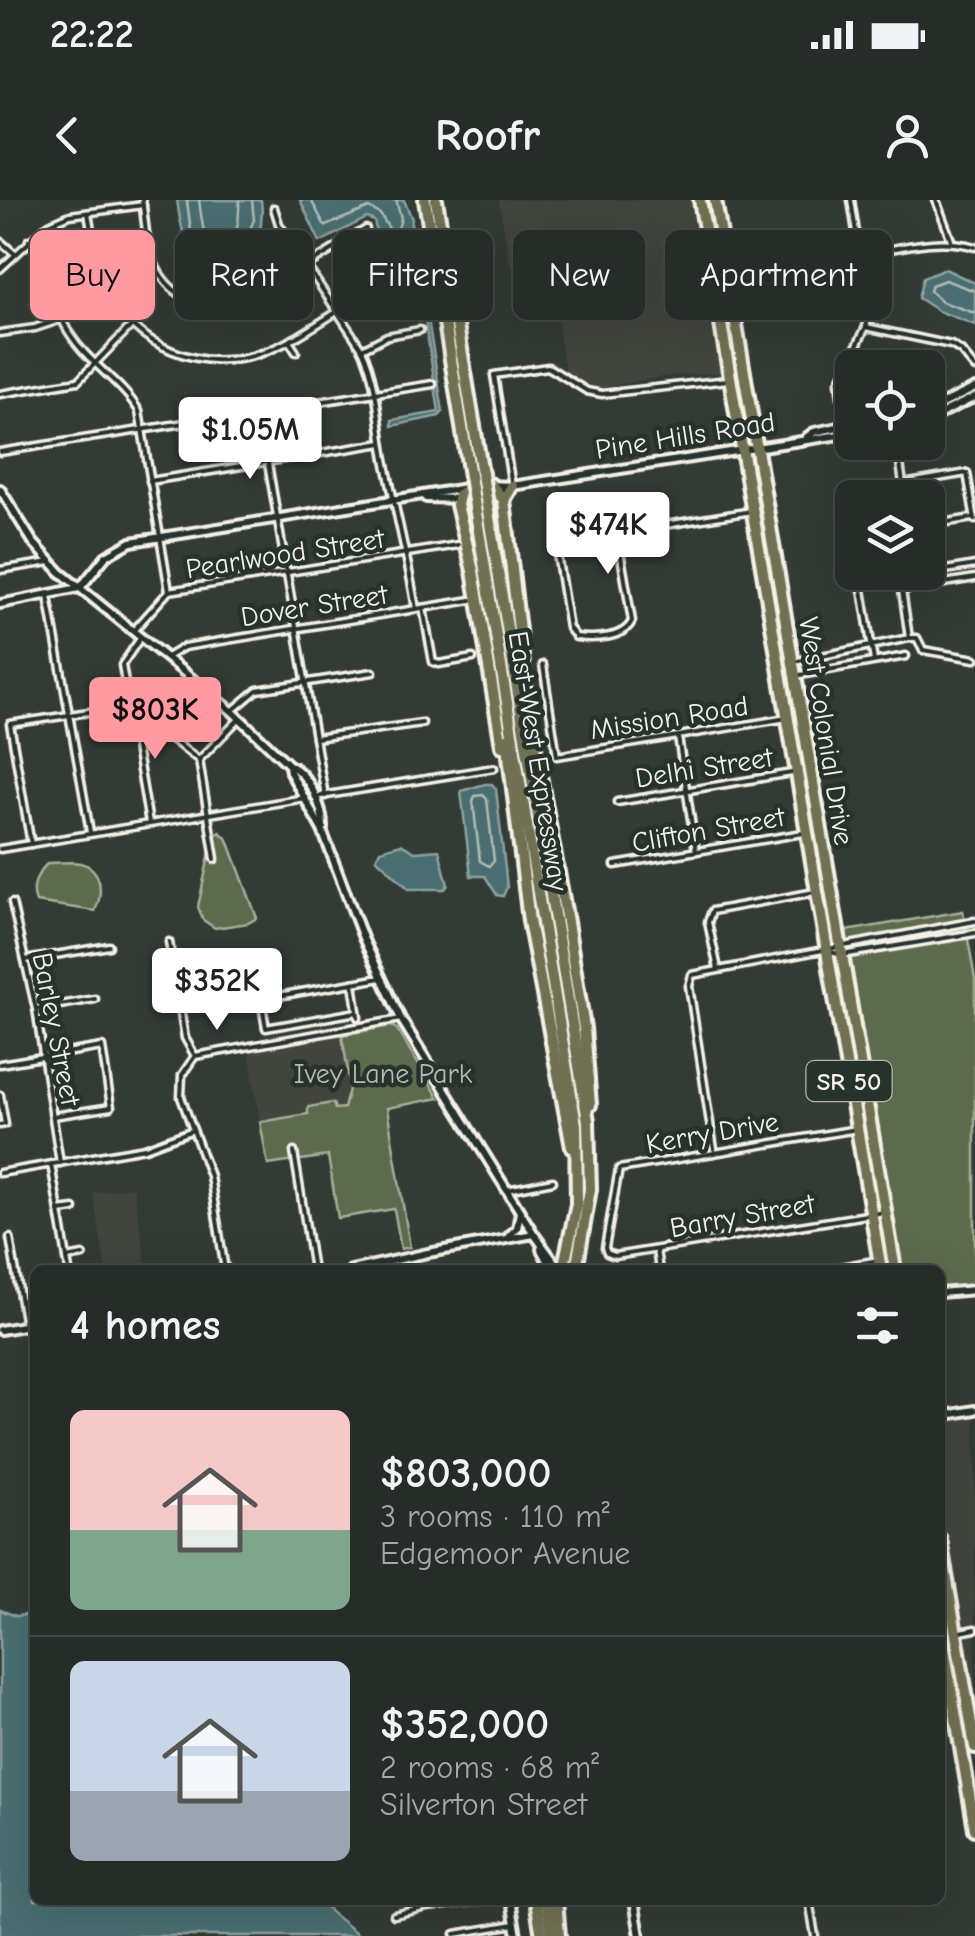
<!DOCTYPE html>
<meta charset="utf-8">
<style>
:root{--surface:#262c28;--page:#323834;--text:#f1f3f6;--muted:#a4a7a8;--line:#424845;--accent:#ff9aa2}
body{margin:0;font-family:"Comic Neue",sans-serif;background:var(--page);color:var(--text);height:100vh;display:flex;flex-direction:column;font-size:38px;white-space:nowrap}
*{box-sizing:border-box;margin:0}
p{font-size:32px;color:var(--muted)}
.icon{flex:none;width:55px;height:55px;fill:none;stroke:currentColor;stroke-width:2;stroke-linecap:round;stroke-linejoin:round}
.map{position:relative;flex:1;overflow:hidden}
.drawer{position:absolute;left:30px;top:1065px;width:915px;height:640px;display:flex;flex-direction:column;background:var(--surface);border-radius:15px;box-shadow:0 10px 40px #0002,0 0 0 2px var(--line)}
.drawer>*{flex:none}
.guide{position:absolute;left:30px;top:30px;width:915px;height:90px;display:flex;gap:20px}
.tools{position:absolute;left:835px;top:150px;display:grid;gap:20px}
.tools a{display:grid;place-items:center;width:110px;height:110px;border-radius:15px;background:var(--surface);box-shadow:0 10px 40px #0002,0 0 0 2px var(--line);font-size:50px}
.price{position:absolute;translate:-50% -85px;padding:0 22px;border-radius:10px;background:#fff;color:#222;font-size:32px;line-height:65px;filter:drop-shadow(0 2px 5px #0008)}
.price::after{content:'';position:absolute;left:50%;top:60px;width:30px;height:22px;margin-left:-15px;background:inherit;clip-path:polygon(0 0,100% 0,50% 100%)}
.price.current{background:var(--accent);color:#111}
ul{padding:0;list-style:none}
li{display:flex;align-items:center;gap:30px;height:250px;padding:0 40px}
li+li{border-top:2px solid var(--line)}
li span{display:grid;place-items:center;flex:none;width:280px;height:200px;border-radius:15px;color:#555}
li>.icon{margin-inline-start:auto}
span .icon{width:120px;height:120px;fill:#fffc;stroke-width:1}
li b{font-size:42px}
h2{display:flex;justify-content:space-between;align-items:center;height:120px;padding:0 40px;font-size:42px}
.pill{padding:0 35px;border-radius:15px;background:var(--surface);box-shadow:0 10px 40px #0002,0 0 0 2px var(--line);font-size:35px;line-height:90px}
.pill.current{background:var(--accent);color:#111}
.status{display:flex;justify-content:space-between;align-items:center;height:70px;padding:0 50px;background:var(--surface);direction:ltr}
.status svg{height:28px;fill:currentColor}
header{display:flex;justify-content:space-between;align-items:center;height:130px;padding:0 40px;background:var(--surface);font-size:45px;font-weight:800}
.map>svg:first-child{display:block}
.built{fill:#43453e}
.green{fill:#5c6b4d;stroke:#a8ae9a;stroke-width:2.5}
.water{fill:#4a6d70;stroke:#8ea2a0;stroke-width:2.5}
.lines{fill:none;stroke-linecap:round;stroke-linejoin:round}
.shore{stroke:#b0bcb8;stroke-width:2.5}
.street-casing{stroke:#f4f1e8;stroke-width:11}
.secondary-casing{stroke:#f4f1e8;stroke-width:14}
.highway-casing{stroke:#f4f1e8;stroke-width:18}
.street{stroke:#26332d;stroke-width:4}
.secondary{stroke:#26332d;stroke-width:6}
.highway{stroke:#706f52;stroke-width:10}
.highway-bridge-casing{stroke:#f4f1e8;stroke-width:18;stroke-linecap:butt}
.highway-bridge{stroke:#706f52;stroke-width:10}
.labels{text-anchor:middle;stroke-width:9;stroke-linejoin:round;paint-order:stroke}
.shield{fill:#26332d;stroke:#b6b8b0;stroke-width:2.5}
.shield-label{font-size:25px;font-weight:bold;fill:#f4f1e8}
.street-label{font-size:28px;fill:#f4f1e8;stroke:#26332d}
.park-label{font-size:28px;fill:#b7bbaa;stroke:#26332d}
</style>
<div class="status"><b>22:22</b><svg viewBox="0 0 49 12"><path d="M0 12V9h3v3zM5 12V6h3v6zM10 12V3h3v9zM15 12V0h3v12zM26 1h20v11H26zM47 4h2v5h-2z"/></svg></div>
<header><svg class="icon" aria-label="back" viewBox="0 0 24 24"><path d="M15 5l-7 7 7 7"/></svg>Roofr<svg class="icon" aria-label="person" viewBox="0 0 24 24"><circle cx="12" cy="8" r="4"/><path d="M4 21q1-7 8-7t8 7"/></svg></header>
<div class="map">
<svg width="975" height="1736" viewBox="0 0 975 1736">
<rect width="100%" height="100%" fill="#333b35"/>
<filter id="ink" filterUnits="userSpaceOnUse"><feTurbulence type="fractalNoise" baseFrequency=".01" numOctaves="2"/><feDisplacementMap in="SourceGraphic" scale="20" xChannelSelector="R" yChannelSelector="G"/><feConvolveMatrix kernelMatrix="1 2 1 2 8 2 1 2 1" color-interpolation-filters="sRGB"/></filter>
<g filter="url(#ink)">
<!-- built -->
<g class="built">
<polygon points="499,0 692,0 722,173 673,175 600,188 593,187 565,170 550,75 513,68 509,61"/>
<polygon points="342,835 350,885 344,908 334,910 332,903 309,907 309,913 260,922 249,851"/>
<polygon points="133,987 146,1063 126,1066 126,1070 106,1070 93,993"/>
<polygon points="975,1216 975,1505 940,1300 940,1222"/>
</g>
<!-- green -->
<g class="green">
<polygon points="220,632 228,640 257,718 248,723 215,728 203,720 198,707 213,637"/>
<path d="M48,663c10,0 23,-2 33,0 22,6 22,32 14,48l-59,-9c-6,-15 1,-29 12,-39z"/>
<polygon points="963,711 975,779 975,1085 940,1088 940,1070 902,1070 846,731"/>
<polygon points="391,826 397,829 439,898 387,908 410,1047 401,1049 394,1009 338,1018 328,956 268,965 260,922 308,914 308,907 333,903 335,909 344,908 350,885 342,835"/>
</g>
<!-- water -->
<g class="water">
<path d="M177,0h84c3,22 -3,54 -20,70 -9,10 -18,8 -26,20l-11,-1c-15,-30 -23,-56 -27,-89z"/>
<polygon points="300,0 404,0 412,19 410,31 415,38 443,212 439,216 392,226 392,220 439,212 413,43 399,41 379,43 374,21 367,18 320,42"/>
<polygon points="945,69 975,83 975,125 938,111 918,98 923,78"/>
<polygon points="485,584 492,584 496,589 507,687 503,696 497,695 485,676 471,676 461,591"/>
<polygon points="401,644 415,652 439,650 448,685 445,689 409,689 376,658 380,650"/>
<polygon points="0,1410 16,1416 35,1414 35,1700 322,1700 330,1712 360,1736 0,1736"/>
</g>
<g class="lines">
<!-- shore -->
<g class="shore">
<path d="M187,0c3,25 5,57 24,75l25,-14 18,-41 -2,-20"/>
<path d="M199,0c3,20 4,43 18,58 19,-9 23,-39 22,-58"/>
<polyline points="311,0 325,26 369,8 380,14 391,32 398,29 401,18 396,0"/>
<polyline points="975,91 945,80 932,85 930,91 942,102 975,113"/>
<polygon points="483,595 487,599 494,661 489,666 480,661 473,601 475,596"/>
</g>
<!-- street casing -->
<g class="street-casing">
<g id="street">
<path d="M142,0c3,18 3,38 9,55 16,46 58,60 102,44l113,-70"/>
<polyline points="936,0 951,40"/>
<path d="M274,8l5,16 83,125c17,37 16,76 24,115 10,48 22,96 30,145"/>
<path d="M88,13c5,26 7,52 18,75 26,58 97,87 156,65 53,-19 94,-62 149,-80"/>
<path d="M29,40c20,27 22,65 41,94 19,30 51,47 69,77l30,180"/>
<polyline points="0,41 15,54"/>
<path d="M862,55c38,-7 75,-19 113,-8"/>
<polyline points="0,69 49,24 70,15 143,5"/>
<polyline points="866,127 951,145 961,151 975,168"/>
<polyline points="0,133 35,128 59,120"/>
<polyline points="289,141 296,152"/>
<polyline points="362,149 387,136 420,130"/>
<polyline points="0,194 78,181 131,126"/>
<polyline points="259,211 325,596"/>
<polyline points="845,226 839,182 866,127 869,115 851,0"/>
<polyline points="897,242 903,284 967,273 975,320"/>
<polyline points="0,252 433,184"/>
<polyline points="150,281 382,243"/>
<polyline points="512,286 494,175 548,167 587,191 602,194 728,180"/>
<polyline points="948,322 973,318"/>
<path d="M617,333l15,88c-8,18 -38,18 -56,16l-7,-9 -12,-74 3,-10 6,-3 186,-30"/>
<polyline points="0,370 50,362"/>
<polyline points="859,372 874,461"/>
<polyline points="934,372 975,365"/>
<polyline points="48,396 90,632"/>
<polyline points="423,408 433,462 439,464 473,458"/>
<polyline points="134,430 169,391 458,345"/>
<polyline points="141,437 122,465 149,623"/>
<polyline points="909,438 902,390 975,378"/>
<polyline points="167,457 184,447 471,400"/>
<polyline points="793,462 909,438 917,438 923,450 975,459"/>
<polyline points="543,465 557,556 787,518"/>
<polyline points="800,475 906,456"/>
<polyline points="232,511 257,490 373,472"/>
<polyline points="678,537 696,651"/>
<polyline points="315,538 422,523"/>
<polyline points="199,560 215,659"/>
<polyline points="199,560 240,518"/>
<polyline points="315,597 494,568"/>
<polyline points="617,602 792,573"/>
<polyline points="31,644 10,524 128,506 199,560"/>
<polyline points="0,649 305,598"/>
<polyline points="615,665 803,633"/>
<polyline points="12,703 36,809 60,963"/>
<polyline points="169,742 185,838 195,856"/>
<polyline points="831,752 842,755 975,733"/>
<polyline points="25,760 109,746"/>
<polyline points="718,769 708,722 712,711 815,692"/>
<polyline points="353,783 358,817"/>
<polyline points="36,809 95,799"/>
<polyline points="357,812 266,828 261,799 381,778"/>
<polyline points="195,856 182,875 181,897 210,976 225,1070"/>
<polyline points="195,856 401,819"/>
<polyline points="0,864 102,847 111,907 53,916"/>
<polyline points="0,895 5,924 0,925"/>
<polyline points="857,929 619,969 605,1048 607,1053 615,1056 885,1012"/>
<polyline points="714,949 689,786 692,775 975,721"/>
<polyline points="294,952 313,1070"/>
<polyline points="51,964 69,1070"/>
<polyline points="0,973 145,948 193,930"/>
<polyline points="507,990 553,981"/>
<polyline points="59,1011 74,1009"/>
<polyline points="10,1038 25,1126"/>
<polyline points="656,1050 659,1070"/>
<polyline points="67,1058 83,1055"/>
<polyline points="835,1068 879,1060"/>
<polyline points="960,1432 975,1429"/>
<polyline points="809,1700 815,1736"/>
<polyline points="394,1715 427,1707 489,1700"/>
<polyline points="455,1734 515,1724"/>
</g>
</g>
<!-- secondary casing -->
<g class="secondary-casing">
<g id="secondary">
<polyline points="928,211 975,188"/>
<polyline points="928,220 975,197"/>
<polyline points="807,237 814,232 852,224"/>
<polyline points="488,285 512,286"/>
<path d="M0,289l33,53 27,30 172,139 57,54c20,9 35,43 34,64"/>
<polyline points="470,297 498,292 512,286 852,233"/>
<polyline points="426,298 458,299"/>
<polyline points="80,388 106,356 131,342 466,288"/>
<polyline points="0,404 79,388"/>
<polyline points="289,565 290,572 322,630 363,738 401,819 534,1034 560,1070"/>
<polyline points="509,1036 517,1028 520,1012"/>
<polyline points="541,1049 552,1070"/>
<polyline points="351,1070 428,1053 534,1034"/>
<polyline points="940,1093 975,1090"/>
<polyline points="0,1130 35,1124"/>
<polyline points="940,1216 975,1210"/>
<polyline points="511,1700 517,1736"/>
<polyline points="634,1700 640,1736"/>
</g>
</g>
<!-- highway casing -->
<g class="highway-casing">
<g id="highway">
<polyline points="425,0 470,276"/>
<polyline points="436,0 482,274"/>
<polyline points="700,0 881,1070"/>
<polyline points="715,0 895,1070"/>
<polyline points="490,284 504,300 525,483"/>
<polyline points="470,287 459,295 457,305 473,371 502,546"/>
<polyline points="504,300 512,286"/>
<polyline points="487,305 588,921 590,989 576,1070"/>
<polyline points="475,307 576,925 577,1004 563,1070"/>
<polyline points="522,478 566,716 584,828 590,905"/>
<polyline points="507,539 529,721 572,947"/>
<polyline points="940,1339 975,1547"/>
<polyline points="940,1424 975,1629"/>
<polyline points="536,1700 542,1736"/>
<polyline points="546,1700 552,1736"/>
<polyline points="556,1700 559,1736"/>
</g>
</g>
<!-- street -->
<use href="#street" class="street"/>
<!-- secondary -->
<use href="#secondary" class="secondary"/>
<!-- highway -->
<use href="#highway" class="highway"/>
<!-- highway-bridge casing -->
<g class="highway-bridge-casing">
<g id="highway-bridge">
<polyline points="482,274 487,305"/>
<polyline points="470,276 475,307"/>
</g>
</g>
<!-- highway-bridge -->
<use href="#highway-bridge" class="highway-bridge"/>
</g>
</g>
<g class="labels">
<!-- shield labels -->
<rect class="shield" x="806.5" y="861" width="85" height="40" rx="8"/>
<g class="shield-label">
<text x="849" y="890">SR 50</text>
</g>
<!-- street labels -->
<g class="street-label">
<text transform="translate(685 235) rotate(-9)" y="10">Pine Hills Road</text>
<text transform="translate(285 353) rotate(-9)" y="10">Pearlwood Street</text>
<text transform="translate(314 405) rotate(-9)" y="10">Dover Street</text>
<text transform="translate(669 517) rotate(-9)" y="10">Mission Road</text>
<text transform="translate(827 531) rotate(81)" y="10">West Colonial Drive</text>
<text transform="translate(539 561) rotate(81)" y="10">East-West Expressway</text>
<text transform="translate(704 567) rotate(-9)" y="10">Delhi Street</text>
<text transform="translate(708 629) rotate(-10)" y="10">Clifton Street</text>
<text transform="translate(57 829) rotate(79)" y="10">Barley Street</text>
<text transform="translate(712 932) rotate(-10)" y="10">Kerry Drive</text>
<text transform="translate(742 1015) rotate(-10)" y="10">Barry Street</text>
</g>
<!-- park labels -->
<g class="park-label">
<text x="383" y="883">Ivey Lane Park</text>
</g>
</g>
</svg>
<div class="tools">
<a><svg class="icon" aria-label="locate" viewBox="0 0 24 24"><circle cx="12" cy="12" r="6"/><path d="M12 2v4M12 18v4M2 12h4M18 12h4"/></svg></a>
<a><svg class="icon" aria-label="layers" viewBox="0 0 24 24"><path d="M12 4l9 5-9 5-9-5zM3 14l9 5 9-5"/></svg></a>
</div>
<b class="price" style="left:250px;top:282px">$1.05M</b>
<b class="price" style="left:608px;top:377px">$474K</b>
<b class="price current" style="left:155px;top:562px">$803K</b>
<b class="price" style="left:217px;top:833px">$352K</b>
<div class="guide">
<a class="pill current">Buy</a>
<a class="pill">Rent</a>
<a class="pill">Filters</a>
<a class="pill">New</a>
<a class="pill">Apartment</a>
</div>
<section class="drawer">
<h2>4 homes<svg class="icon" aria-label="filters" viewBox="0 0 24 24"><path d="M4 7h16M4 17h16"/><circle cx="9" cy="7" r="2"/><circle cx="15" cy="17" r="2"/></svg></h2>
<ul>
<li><span style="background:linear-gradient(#f6c9c9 60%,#7fa58c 0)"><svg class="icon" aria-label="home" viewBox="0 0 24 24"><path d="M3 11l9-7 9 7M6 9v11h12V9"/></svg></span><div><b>$803,000</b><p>3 rooms · 110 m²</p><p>Edgemoor Avenue</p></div></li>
<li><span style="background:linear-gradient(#c9d6e8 65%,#9aa5b1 0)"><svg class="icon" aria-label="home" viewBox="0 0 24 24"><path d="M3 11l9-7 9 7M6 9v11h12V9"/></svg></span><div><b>$352,000</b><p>2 rooms · 68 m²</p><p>Silverton Street</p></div></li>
</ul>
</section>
</div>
